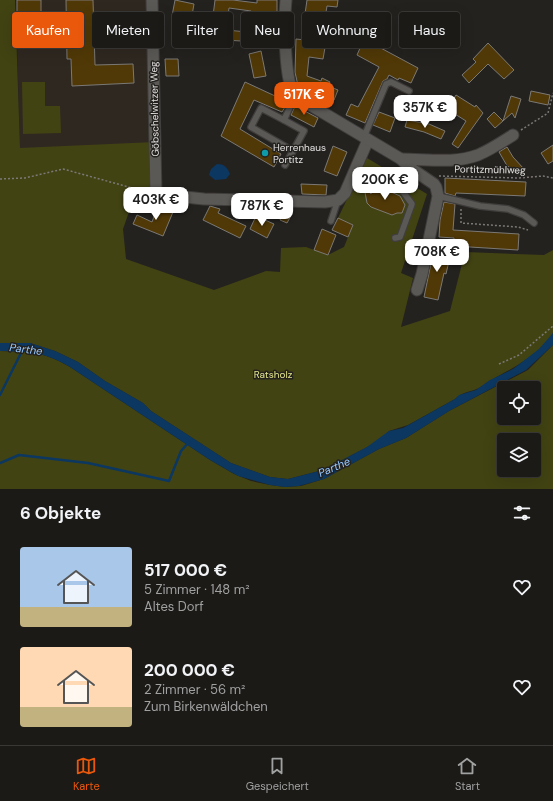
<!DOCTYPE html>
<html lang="de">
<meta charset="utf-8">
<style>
:root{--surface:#1b1a17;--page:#282724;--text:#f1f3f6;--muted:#a0a1a1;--line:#393836;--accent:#ea580c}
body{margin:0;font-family:"DM Sans",sans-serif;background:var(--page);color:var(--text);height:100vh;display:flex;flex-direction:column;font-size:15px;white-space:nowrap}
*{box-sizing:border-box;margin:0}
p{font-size:13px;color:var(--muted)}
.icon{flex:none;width:22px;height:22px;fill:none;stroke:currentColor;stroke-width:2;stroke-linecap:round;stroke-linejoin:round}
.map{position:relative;height:489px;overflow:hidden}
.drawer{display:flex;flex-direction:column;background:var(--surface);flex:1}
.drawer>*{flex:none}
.guide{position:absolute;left:12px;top:12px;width:529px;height:36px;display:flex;gap:8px}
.tools{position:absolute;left:497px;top:381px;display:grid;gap:8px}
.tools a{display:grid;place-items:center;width:44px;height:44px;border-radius:4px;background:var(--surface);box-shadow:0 4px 16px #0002,0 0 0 1px var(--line);font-size:20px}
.price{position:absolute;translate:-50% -34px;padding:0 9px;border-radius:8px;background:#fff;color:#222;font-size:13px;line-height:26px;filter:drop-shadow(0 1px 2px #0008)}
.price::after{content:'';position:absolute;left:50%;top:24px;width:12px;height:9px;margin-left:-6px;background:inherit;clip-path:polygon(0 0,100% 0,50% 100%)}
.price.active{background:var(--accent);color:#fff}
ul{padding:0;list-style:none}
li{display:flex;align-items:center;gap:12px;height:100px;padding:0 20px}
li span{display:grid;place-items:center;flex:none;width:112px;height:80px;border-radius:4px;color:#555}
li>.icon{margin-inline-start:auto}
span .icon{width:48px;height:48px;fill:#fffc;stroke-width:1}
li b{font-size:17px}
h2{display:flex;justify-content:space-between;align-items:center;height:48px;padding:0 20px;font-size:17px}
.tag{padding:0 14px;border-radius:4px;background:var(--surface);box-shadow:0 4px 16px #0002,0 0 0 1px var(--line);font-size:14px;line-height:36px}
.tag.active{background:var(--accent);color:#fff}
.dock{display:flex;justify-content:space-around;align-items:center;height:56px;border-top:1px solid var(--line);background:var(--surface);font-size:11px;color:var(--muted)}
.dock a{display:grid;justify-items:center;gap:2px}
.dock .active{color:var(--accent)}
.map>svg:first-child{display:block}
.built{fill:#2f2821}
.green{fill:#424313;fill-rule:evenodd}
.water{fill:#0b3761}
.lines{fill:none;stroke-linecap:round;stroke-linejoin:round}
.stream{stroke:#0b3761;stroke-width:2.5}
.building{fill:#513907;stroke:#7b7976}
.lane-casing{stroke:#403e3d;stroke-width:8}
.street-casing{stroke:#403e3d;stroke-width:13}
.path{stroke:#7b7977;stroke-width:1.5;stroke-dasharray:2 2;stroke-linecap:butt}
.lane{stroke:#5b5956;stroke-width:5.5}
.street{stroke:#5b5956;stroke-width:11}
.culture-dot{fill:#0f9aa8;stroke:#24221f;stroke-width:1.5}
.labels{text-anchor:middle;stroke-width:3;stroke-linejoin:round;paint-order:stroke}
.street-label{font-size:10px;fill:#e3e1e0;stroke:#24221f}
.poi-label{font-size:10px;fill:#e3e1e0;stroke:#24221f;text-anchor:start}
.park-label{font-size:10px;fill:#e2e587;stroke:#24221f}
.water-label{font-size:11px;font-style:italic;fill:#96c8ff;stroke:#24221f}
</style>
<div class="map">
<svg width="553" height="489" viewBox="0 0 553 489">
<rect width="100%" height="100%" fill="#24221f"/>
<!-- built -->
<polygon class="built" points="16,0 148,0 153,190 20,156"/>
<!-- green -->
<g class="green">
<path d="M0,0h15l5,148 135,-6 1,52 -19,-5 -14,40 3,30 88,31 52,-19 14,1 1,-24 25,-1 22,8 16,-8 9,-22 -15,-7 29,-60 60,36 -26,79 12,5 -12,49 49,-16 15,-59 79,3 9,-5c0,10 0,79 0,83 -16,26 -47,37 -71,53 -8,6 -20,5 -27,13l-47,26 -19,6 -12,11 -54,28 -35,9 -18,-2 -39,-14 -80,-52 -8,-8 -38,-22 -27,-19 -23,-11 -25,-8h-30z"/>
<polygon points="22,82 45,82 45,106 60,106 61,133 23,134"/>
<path d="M553,345v144h-553v-138c30,1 43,0 70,16l140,93 24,14 17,7 19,4 15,2 16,-1 23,-7 55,-30 27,-11 43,-27 79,-41zM504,388h30v30h-30zM504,440h30v30h-30z"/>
</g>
<!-- water -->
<g class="water">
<path d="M217,164c7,0 10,3 13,10l-4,5 -11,1 -6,-5 2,-6z"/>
<path d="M553,333v12l-27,25 -77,41 -43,27 -27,11 -55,30 -25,7 -14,1 -15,-2 -32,-9 -28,-16 -140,-93c-27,-16 -40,-15 -70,-16v-8h30l25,8 23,11 27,19 38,22 8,8 80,52 39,14 18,2 35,-9 44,-23 22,-16 14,-3 52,-29 4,-4 17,-5 14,-10 23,-11 26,-20z"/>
</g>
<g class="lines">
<!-- stream -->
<g class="stream">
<polyline points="0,395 23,349"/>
<polyline points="0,463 19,455 88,463 169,481 181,451 189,442"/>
</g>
</g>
<!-- building -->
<g class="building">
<rect x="17" y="0" width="24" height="26"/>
<polygon points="66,0 93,0 95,65 133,64 134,83 72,86 71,59 67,59"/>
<polygon points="175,0 194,4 189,32 179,30 181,18 172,16"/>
<polygon points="215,0 233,0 257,3 257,0 277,0 277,14 250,12 251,11 229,8 226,30 258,33 258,30 277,31 276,43 224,40 210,40"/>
<polygon points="307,0 338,0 337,7 327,6 324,24 304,21"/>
<polygon points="296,39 326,42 323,59 309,57 307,76 321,81 322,78 330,82 328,86 338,90 334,100 298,86 295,72"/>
<polygon points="364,39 418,68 411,83 399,78 398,80 389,75 387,79 383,81 365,123 346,115 351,104 358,107 379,67 357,55"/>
<polygon points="488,43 514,70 504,79 488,64 469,83 462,75 476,62 473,59"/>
<polygon points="261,51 266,76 254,78 249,54"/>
<polygon points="165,59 178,59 179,76 166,76"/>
<polygon points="245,82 288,102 282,112 254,100 240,129 281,154 274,167 221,136"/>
<polygon points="531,91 550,95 548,105 529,101"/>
<polygon points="456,95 475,107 476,105 483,113 458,148 452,144 466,121 447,109"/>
<polygon points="511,96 521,99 515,118 512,113 495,128 487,119 494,112 503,121"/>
<polygon points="295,106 318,118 314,127 291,115"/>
<polygon points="379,112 395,118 390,132 373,125"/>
<polygon points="407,120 429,124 445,131 441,139 424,132 405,127"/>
<polygon points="553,145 553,161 548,164 541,153"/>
<polygon points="333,146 347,152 337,176 324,171"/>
<polygon points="507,147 513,157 524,169 517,175 506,164 499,152"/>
<polygon points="445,178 526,182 525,196 456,193 455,196 445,193"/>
<polygon points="301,184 327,185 326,195 302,194"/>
<polygon points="364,187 371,194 374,187 380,187 400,196 405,205 402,213 397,213 392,215 371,207 367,203"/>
<polygon points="444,202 455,204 453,230 519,234 518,250 454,246 454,238 439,237 440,220"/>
<polygon points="158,206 173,212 163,236 133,224 137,215 152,222"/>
<polygon points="210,206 220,209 218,213 246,226 240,238 203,220"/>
<polygon points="284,210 292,214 287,223 280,220"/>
<polygon points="256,216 274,224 267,238 250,229"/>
<polygon points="338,218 353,225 348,237 332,230"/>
<polygon points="322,229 336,235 328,255 314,250"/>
<polygon points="434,249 451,252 446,274 444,273 438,300 424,297"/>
</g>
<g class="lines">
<!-- lane casing -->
<g class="lane-casing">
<g id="lane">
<polyline points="284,120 304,131 293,151"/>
<polyline points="364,137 386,84 391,82 409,91"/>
<polyline points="285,165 293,151 251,127 261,108 284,120 295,96"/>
<polyline points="438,196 480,206 508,209 524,215 534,223"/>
<polyline points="331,221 338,200"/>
<polyline points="395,238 400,237 412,204 401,189 402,179 409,167"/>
</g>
</g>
<!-- street casing -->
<g class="street-casing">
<g id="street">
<polyline points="152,0 156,194 204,199 325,202 338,200 345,193 368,140"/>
<path d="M286,0c-2,19 -2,82 9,96l106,63 8,8 25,17 2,3 2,9 -16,78 -5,16"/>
<path d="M401,159c26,0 53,5 77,-4 12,-5 24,-13 35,-20"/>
</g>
</g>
<!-- path -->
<g class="path">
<polyline points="521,130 548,113 553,93"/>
<polyline points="439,176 519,178 543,176 553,178"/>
<polyline points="0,179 25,178 63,169 147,192"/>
<polyline points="461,209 461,223 518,227 528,230"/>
<polyline points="499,364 519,355 553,326"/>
</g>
<!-- lane -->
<use href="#lane" class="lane"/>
<!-- street -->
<use href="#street" class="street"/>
</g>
<!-- markers -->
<circle class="culture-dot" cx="265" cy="153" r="4"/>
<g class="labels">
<!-- street labels -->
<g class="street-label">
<text transform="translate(154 109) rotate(-91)" y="4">Göbschelwitzer Weg</text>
<text transform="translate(490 169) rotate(1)" y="4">Portitzmühlweg</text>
</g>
<!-- poi labels -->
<g class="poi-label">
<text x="273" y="151">Herrenhaus<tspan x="273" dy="12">Portitz</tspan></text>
</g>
<!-- park labels -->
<g class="park-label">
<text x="273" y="378">Ratsholz</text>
</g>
<!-- water labels -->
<g class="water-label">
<text transform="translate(26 349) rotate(7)" y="4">Parthe</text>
<text transform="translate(334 467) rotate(-23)" y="4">Parthe</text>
</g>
</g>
</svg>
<div class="tools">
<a><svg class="icon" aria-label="locate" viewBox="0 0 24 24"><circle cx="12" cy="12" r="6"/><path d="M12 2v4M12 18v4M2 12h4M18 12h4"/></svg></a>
<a><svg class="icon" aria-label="layers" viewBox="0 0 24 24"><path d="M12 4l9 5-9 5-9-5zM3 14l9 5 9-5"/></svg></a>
</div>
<b class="price active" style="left:304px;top:116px">517K €</b>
<b class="price" style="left:425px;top:129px">357K €</b>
<b class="price" style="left:385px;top:201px">200K €</b>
<b class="price" style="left:156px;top:221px">403K €</b>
<b class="price" style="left:262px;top:227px">787K €</b>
<b class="price" style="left:437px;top:273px">708K €</b>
<div class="guide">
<a class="tag active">Kaufen</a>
<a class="tag">Mieten</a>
<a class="tag">Filter</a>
<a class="tag">Neu</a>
<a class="tag">Wohnung</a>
<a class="tag">Haus</a>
</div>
</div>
<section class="drawer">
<h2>6 Objekte<svg class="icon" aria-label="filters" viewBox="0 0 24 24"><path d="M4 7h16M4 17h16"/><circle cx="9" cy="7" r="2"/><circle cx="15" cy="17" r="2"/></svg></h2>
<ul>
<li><span style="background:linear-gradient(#a9c7e8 75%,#c2b280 0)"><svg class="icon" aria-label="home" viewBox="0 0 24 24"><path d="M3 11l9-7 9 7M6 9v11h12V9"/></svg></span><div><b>517 000 €</b><p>5 Zimmer · 148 m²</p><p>Altes Dorf</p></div><svg class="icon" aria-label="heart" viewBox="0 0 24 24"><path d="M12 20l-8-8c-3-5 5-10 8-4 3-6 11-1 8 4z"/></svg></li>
<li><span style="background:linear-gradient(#ffd9b3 75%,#c2b280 0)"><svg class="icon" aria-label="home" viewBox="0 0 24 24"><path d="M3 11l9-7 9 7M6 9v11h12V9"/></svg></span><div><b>200 000 €</b><p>2 Zimmer · 56 m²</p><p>Zum Birkenwäldchen</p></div><svg class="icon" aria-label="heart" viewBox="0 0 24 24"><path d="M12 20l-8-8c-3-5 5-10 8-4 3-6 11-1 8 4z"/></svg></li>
</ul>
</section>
<nav class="dock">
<a class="active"><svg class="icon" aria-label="map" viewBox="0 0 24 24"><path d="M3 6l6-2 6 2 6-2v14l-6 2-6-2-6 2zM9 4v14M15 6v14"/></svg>Karte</a>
<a><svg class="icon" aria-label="saved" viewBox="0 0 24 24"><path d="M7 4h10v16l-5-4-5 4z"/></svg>Gespeichert</a>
<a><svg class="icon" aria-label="home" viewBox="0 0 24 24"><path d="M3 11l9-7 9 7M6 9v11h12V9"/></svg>Start</a>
</nav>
